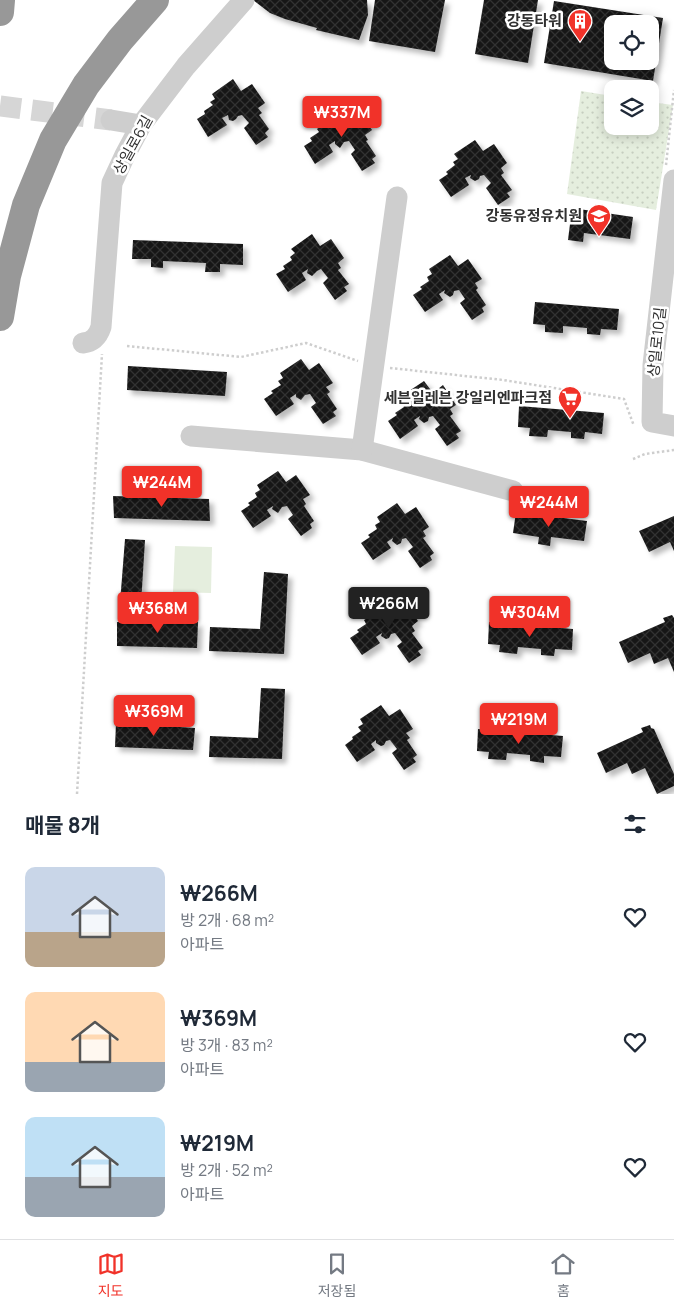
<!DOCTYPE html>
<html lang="ko">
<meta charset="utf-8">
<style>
:root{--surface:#fff;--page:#f6f6f7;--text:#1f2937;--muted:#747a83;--line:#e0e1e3;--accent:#f13229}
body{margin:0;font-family:Manrope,"Noto Sans KR",sans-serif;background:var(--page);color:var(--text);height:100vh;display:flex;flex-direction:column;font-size:19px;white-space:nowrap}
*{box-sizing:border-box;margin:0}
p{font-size:16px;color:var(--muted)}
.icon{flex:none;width:28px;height:28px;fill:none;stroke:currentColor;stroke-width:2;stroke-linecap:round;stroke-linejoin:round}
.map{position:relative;height:794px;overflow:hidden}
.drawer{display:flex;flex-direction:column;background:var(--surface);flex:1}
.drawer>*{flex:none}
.controls{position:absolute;left:604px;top:15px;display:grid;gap:10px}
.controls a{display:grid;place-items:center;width:55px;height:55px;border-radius:10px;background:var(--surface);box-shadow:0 2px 12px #0003;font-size:25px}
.price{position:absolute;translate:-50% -42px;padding:0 11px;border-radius:5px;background:var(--accent);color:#fff;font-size:16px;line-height:32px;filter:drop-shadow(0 1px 2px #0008)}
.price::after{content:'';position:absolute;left:50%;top:30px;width:15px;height:11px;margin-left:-8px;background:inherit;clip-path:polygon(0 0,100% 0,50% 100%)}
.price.selected{background:#222;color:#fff}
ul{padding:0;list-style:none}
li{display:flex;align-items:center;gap:15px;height:125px;padding:0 25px}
li span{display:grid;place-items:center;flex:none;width:140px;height:100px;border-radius:10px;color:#555}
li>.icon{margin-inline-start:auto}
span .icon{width:60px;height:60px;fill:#fffc;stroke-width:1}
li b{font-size:21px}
h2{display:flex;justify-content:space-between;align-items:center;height:60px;padding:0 25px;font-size:21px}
.menu{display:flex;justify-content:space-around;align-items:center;height:70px;border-top:1px solid var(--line);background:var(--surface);font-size:14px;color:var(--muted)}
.menu a{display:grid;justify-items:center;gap:2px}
.menu .selected{color:var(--accent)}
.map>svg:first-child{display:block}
.grass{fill:url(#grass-dots)}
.garden{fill:#e5eede}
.building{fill:url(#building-cross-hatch);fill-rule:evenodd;filter:url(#shadow)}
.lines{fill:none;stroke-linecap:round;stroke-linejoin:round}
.minor-tunnel{stroke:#d6d6d6;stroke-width:21;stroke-dasharray:21 11;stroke-linecap:butt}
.path{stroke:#cecece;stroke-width:2.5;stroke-dasharray:2.5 2.5;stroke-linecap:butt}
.minor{stroke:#cecece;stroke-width:21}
.highway{stroke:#989898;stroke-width:28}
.labels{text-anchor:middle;stroke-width:5;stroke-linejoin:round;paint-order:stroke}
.poi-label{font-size:15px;font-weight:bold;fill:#313131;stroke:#fff;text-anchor:end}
.street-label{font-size:15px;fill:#313131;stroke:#fff}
</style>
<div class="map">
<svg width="674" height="794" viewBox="0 0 674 794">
<defs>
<pattern id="grass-dots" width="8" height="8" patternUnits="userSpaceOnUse" patternTransform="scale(1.25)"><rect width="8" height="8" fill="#e5eede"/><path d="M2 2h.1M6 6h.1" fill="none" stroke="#c5cdbf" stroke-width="1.8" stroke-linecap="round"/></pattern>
<pattern id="building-cross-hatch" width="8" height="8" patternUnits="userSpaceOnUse" patternTransform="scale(1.25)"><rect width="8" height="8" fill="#181818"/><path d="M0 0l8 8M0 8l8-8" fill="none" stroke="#313131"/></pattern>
<filter id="shadow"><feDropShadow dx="4.5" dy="4.5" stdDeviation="2.5" flood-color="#0004"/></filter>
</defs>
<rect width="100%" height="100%" fill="#fff"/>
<!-- grass -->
<polygon class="grass" points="581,91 612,96 612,126 650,126 650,102 673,105 656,210 567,194"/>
<!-- garden -->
<polygon class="garden" points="175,546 212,547 211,593 173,592"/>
<!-- building -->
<g class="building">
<polygon points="253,0 367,0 368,15 359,40 316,30 317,28 285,19 270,13"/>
<polygon points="375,0 445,0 435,52 369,41"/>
<polygon points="484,0 538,0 528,63 475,54"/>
<path d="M554,1l109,17 -10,63 -109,-18zM612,24h38v37h-38z"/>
<polygon points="233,79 241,91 252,84 265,103 258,108 262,113 259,115 269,129 265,133 268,137 256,145 244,128 249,123 242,115 238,116 236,119 233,121 229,120 228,115 222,118 227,125 208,137 197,119 205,114 204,111 213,105 210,102 215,99 212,94"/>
<polygon points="340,106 348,118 358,111 372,130 365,135 368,140 366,141 376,156 372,159 375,163 362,171 351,154 355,150 349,141 344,142 340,148 335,144 335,141 329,145 333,152 315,164 304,146 312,141 310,138 319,132 317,129 322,125 319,120"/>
<polygon points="475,140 483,151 494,144 507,163 501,168 504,173 501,175 512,190 507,193 510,197 498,205 486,188 491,183 484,175 480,176 479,179 475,181 470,178 471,175 465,178 469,185 451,197 439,180 448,174 446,172 455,165 453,162 458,159 454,154"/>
<polygon points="572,208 633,217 630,239 584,233 583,242 568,240"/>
<polygon points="312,234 320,246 331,239 344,258 338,263 341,268 338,270 349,284 344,287 347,291 335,300 323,283 328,278 321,269 317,271 312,276 307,273 308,269 302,273 306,280 288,292 276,274 285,269 283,266 292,260 290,257 295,253 291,249"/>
<polygon points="133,240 243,244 243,265 220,264 220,272 205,272 206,263 163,261 163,268 151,267 151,259 132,259"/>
<polygon points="450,255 458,266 468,259 482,279 475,283 478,288 476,290 486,305 482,308 484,312 472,320 460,303 465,299 459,290 454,291 453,295 450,297 444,293 445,290 439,294 443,300 425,312 413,295 422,289 420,287 429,281 427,277 432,274 429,269"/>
<polygon points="535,302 619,309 617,330 601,329 600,335 587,334 587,328 563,326 563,333 545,332 545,325 533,324"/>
<polygon points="301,359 309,370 319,363 333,383 326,387 330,392 327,394 337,409 333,412 336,416 323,424 311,407 316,403 310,394 305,395 301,400 296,397 296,394 290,398 294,404 276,416 264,399 273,393 271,391 281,385 278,381 283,378 280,373"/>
<polygon points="128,366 227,372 225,396 127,390"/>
<polygon points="424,381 433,393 443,385 456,405 450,409 453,414 450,416 461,431 456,434 459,438 447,446 435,429 440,425 433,416 429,417 428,421 424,423 419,419 420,416 414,420 418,426 400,439 388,421 397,415 395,413 404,407 402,403 407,400 403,395"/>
<polygon points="519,406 604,413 602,434 585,432 584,439 571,438 571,432 548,430 547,437 529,436 530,428 518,427"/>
<polygon points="278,471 286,482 296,475 310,495 303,499 306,504 304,506 314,521 310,524 312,528 301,536 288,519 293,515 287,506 282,507 278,513 272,509 273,506 267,510 271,516 253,528 241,511 250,505 248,503 257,497 255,493 260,490 257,485"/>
<polygon points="113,496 209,499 210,521 114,518"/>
<polygon points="397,503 405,514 416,507 429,527 423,531 426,536 423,538 434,553 430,556 432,560 420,568 408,551 413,547 406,538 402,539 401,543 397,545 392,541 393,538 387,542 391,548 373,560 361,543 370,537 368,535 377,529 375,525 380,522 377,517"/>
<polygon points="516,512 587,521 584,541 551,537 550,546 538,544 539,537 513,533"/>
<polygon points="674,516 674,551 670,542 649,552 639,531"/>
<polygon points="125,539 145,540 141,604 120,603"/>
<polygon points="264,572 288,574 284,654 209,651 210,627 260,629"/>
<polygon points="386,598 394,609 405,602 418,621 412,626 415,631 412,633 423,648 418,651 421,655 409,663 397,646 402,642 395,633 391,634 389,638 386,639 381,636 382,633 376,637 380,643 362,655 350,638 359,632 357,630 366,624 364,620 369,617 365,612"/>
<polygon points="672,615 674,618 674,672 668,658 654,664 650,653 628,663 619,642 665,622 663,618"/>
<polygon points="117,622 198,622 197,648 117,646"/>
<polygon points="489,622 573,629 572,650 555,649 554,656 541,655 541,649 518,647 517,654 499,652 500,645 488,644"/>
<polygon points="261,688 285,689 282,759 209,757 210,736 258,738"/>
<polygon points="381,705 389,716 400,709 413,729 406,733 410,738 407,740 417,755 413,758 416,762 404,770 392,753 397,749 390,740 386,741 384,745 381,746 376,743 376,740 371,744 375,750 357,762 345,745 353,739 352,737 361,731 358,727 363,724 360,719"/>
<polygon points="116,723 195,728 193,750 115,747"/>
<polygon points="650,725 651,728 654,729 674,774 674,786 657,794 645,768 632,774 627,763 606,773 597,753 643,732 641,728"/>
<polygon points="478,729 563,736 561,757 544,756 544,763 530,761 530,755 507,753 506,760 488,759 489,752 477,751"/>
</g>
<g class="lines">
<!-- minor-tunnel -->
<polyline class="minor-tunnel" points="0,106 111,120"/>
<!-- path -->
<g class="path">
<polyline points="666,165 674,90"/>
<polyline points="127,346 241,357 306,343 358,361"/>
<polyline points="390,368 503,380 624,399 634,426"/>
<polyline points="633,459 645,454 674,450"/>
<polyline points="77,794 102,354"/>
</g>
<!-- minor -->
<g class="minor">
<polyline points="111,120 141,125"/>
<polyline points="674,180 653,365 652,422 674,426"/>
<path d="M83,343c10,-1 15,-7 18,-16l11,-144 13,-28 16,-30 45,-59 58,-66"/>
<polyline points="191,436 362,450 513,491"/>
<polyline points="362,450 397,197"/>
</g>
<!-- highway -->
<g class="highway">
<polyline points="0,12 1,0"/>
<polyline points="0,317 7,276 26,205 53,140 86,85 120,40 155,0"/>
</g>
</g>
<!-- icons -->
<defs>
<g id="building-pin" transform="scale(1.25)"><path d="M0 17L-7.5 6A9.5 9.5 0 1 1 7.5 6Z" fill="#f13229" stroke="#fff"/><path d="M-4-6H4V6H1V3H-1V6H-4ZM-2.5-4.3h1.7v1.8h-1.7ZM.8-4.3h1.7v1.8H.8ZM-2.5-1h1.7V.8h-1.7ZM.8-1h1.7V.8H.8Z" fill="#fff"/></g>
<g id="school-pin" transform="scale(1.25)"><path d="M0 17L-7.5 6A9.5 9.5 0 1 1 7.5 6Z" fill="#f13229" stroke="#fff"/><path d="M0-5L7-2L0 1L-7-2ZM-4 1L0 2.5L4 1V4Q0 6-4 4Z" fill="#fff"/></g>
<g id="supermarket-pin" transform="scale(1.25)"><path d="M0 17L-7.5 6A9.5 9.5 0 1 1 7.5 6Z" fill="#f13229" stroke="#fff"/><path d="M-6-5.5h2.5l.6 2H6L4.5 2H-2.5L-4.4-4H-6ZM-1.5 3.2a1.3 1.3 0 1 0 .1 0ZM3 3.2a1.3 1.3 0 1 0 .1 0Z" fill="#fff"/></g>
</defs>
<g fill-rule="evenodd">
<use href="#building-pin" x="580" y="21"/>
<use href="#school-pin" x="599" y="216"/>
<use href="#supermarket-pin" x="570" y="398"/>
</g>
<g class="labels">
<!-- poi labels -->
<g class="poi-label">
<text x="562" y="26">강동타워</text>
<text x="582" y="221">강동유정유치원</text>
<text x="552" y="403">세븐일레븐 강일리엔파크점</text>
</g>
<!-- street labels -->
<g class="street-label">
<text transform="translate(133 145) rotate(-61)" y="5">상일로6길</text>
<text transform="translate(657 342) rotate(-84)" y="5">상일로10길</text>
</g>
</g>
</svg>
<div class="controls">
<a><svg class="icon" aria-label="locate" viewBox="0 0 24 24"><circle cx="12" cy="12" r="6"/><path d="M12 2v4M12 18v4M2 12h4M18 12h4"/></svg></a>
<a><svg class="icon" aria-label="layers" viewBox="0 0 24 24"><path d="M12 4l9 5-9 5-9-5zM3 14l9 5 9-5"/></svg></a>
</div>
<b class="price" style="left:342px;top:138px">₩337M</b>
<b class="price" style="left:162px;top:508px">₩244M</b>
<b class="price" style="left:549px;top:528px">₩244M</b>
<b class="price selected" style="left:389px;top:629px">₩266M</b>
<b class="price" style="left:158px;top:634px">₩368M</b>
<b class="price" style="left:530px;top:638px">₩304M</b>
<b class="price" style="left:154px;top:737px">₩369M</b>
<b class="price" style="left:519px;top:745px">₩219M</b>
</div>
<section class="drawer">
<h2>매물 8개<svg class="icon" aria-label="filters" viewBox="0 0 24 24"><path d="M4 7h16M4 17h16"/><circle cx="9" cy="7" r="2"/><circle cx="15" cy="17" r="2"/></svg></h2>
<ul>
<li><span style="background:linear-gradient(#c9d6e8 65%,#b9a48a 0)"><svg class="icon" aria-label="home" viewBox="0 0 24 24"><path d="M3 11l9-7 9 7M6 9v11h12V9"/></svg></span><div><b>₩266M</b><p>방 2개 · 68 m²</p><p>아파트</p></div><svg class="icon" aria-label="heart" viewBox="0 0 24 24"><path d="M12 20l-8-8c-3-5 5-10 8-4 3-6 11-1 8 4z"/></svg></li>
<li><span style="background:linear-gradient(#ffd9b3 70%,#9aa5b1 0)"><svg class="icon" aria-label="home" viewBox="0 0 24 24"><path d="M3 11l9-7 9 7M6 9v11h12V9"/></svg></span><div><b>₩369M</b><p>방 3개 · 83 m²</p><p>아파트</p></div><svg class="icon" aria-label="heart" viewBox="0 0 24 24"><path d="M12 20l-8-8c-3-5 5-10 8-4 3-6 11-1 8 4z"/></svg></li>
<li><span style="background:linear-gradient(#bfe0f5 60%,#9aa5b1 0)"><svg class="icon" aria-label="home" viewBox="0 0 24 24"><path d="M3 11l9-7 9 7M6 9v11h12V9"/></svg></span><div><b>₩219M</b><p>방 2개 · 52 m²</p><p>아파트</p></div><svg class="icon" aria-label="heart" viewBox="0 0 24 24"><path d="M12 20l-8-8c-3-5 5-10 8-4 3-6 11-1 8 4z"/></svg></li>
</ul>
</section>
<nav class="menu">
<a class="selected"><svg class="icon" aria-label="map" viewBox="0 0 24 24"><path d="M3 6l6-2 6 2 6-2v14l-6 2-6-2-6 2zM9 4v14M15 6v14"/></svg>지도</a>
<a><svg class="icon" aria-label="saved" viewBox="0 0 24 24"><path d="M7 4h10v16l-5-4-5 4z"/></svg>저장됨</a>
<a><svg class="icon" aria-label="home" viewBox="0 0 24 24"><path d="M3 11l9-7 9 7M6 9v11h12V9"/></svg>홈</a>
</nav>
